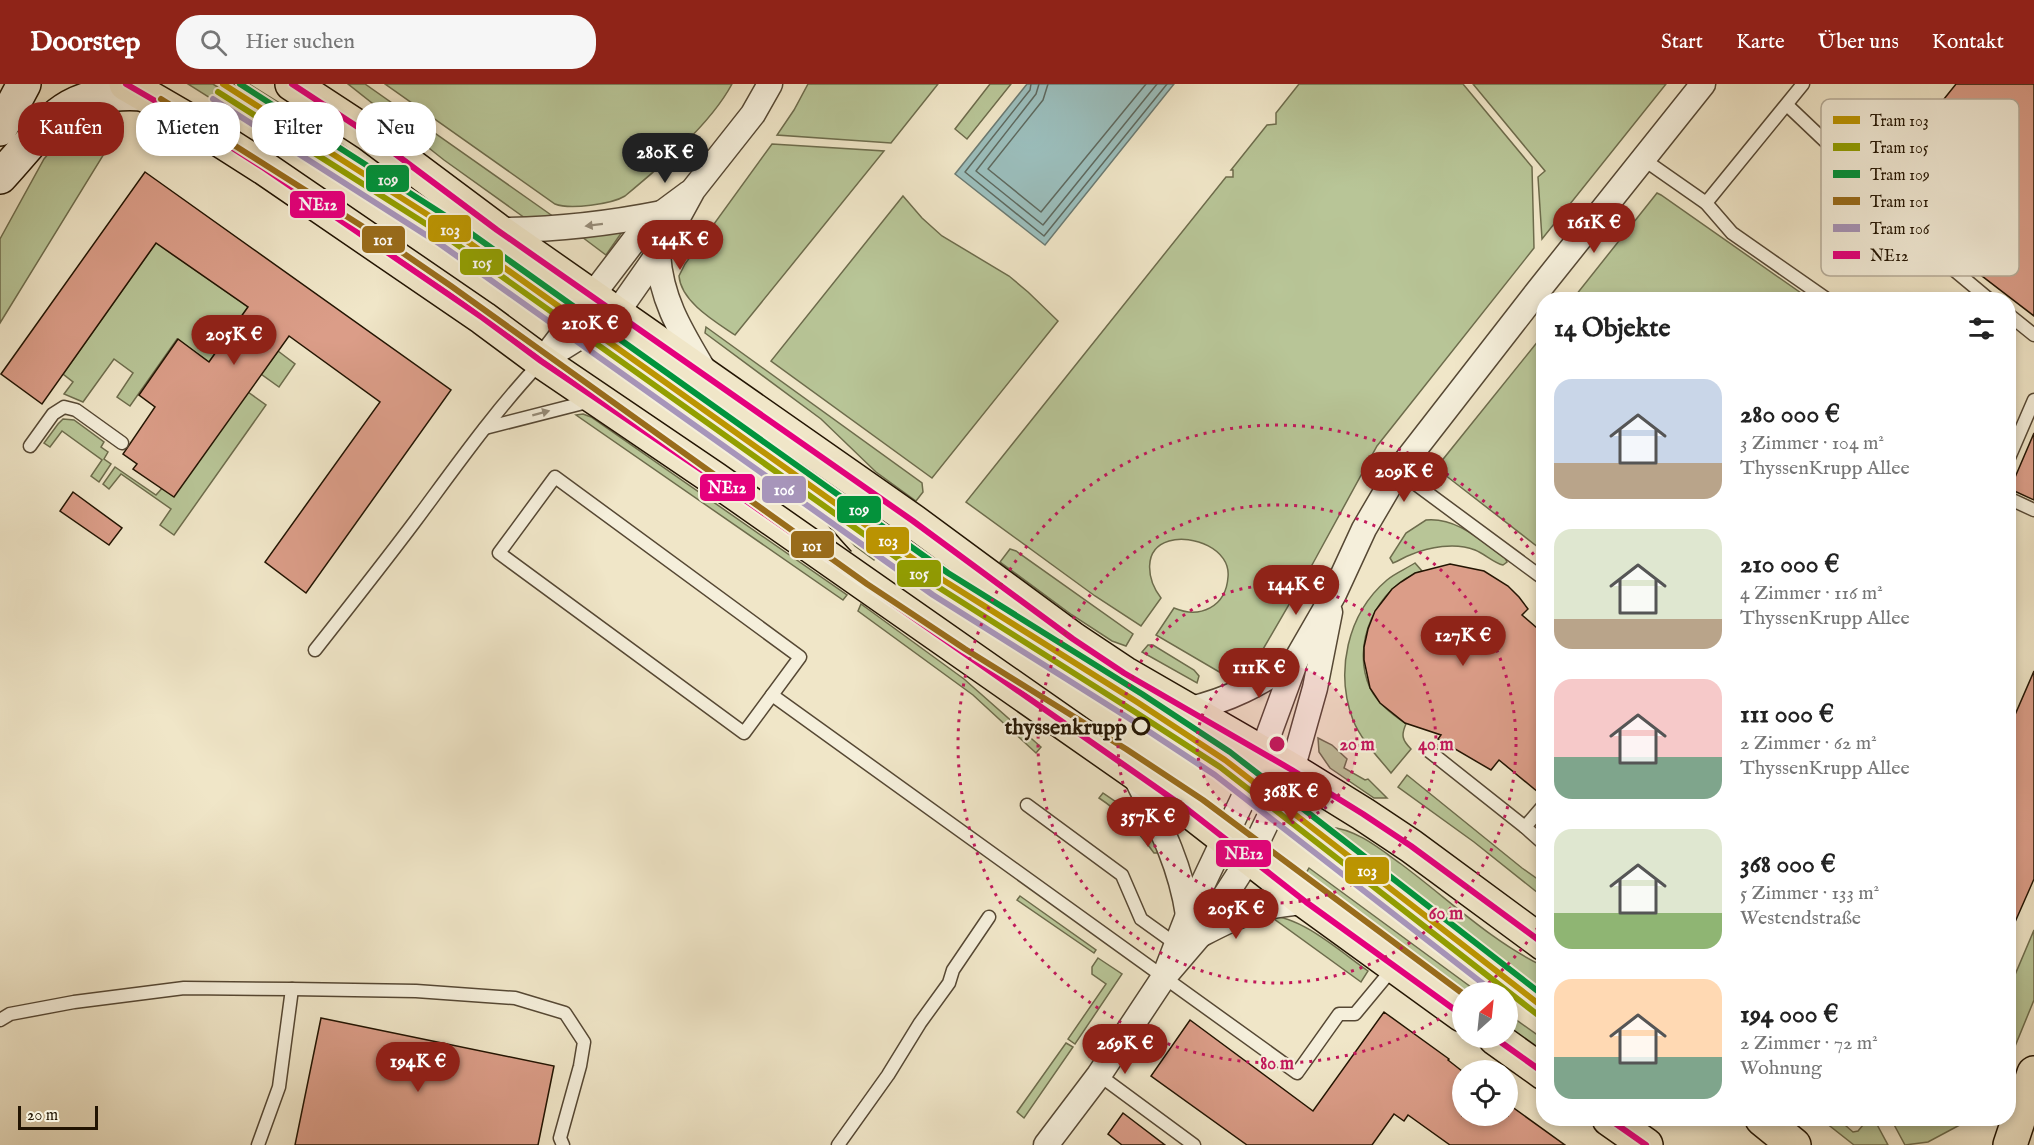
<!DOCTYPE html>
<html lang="de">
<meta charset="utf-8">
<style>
:root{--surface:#fff;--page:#f6f6f6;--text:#222;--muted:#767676;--accent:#8f2418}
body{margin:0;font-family:"IM FELL English",serif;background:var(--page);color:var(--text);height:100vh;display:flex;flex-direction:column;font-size:22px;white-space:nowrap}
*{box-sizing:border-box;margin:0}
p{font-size:20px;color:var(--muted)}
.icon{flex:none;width:33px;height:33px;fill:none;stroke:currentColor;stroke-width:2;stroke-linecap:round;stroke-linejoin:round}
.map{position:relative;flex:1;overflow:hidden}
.panel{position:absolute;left:1536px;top:208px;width:480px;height:834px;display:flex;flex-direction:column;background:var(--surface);border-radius:24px;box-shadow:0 3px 9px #0003}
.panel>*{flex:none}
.top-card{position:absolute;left:18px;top:18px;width:570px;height:54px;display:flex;gap:12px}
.needle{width:39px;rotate:27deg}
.controls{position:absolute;left:1452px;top:898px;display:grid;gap:12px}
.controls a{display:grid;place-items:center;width:66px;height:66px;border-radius:50%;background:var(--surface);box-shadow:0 3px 9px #0003;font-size:30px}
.scale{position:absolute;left:18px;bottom:15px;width:80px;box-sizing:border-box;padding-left:6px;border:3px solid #221402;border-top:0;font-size:16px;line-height:21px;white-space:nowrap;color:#221402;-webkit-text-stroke:4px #f5efdb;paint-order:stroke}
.price{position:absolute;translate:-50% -51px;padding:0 14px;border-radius:21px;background:var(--accent);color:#fff;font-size:20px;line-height:39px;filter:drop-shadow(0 2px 3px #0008)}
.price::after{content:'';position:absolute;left:50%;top:36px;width:18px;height:14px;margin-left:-9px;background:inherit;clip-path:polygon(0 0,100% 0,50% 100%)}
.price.active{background:#222;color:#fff}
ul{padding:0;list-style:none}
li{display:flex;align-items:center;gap:18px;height:150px;padding:0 18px}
li span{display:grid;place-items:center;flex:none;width:168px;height:120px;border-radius:18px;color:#555}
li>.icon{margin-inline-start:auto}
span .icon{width:72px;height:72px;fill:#fffc;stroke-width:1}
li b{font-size:26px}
h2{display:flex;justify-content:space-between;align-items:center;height:72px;padding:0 18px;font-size:26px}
.pill{padding:0 21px;border-radius:24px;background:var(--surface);box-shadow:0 3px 9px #0003;font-size:21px;line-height:54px}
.pill.active{background:var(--accent);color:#fff}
header{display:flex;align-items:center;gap:36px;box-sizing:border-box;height:84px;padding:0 30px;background:var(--accent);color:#fff}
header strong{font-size:28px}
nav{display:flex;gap:33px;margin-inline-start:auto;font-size:21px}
.search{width:420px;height:54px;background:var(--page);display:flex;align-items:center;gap:15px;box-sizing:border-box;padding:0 21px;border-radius:24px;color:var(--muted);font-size:22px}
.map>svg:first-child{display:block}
.green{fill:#b8c597;stroke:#6d6c4c;stroke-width:1.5}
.water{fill:#9bbebc;stroke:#6b7a72;stroke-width:1.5}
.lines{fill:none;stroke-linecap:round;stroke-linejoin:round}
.shore{stroke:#5e695f;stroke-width:1.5}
.building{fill:#db9d88;stroke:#221402;stroke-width:1.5}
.service-casing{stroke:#564834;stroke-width:15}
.minor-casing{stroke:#564834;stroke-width:27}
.secondary-casing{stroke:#221402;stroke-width:36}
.primary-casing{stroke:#221402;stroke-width:36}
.service{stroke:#f5efdb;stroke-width:12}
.minor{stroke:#f5efdb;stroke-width:24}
.secondary{stroke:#f5efdb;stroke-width:33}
.primary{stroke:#f0e6c8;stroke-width:33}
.tram{stroke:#221402;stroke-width:1.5}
.bus-1-casing{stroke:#f5efdb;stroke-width:10}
.bus-1{stroke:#e5007d;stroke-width:6}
.tram-1-casing{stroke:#f5efdb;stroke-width:10}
.tram-2-casing{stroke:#f5efdb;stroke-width:10}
.tram-3-casing{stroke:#f5efdb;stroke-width:10}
.tram-4-casing{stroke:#f5efdb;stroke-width:10}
.tram-5-casing{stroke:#f5efdb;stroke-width:10}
.tram-1{stroke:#bc9501;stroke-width:6}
.tram-2{stroke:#929f00;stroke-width:6}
.tram-3{stroke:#00943c;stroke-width:6}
.tram-4{stroke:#996c1b;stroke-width:6}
.tram-5{stroke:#a795ba;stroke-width:6}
.oneway{fill:#968c79}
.ring{fill:none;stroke:#c2185b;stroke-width:3;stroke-dasharray:3 6}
.stop-dot{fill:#f5efdb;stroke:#221402;stroke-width:3}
.labels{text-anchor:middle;stroke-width:4.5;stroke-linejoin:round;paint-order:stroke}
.stop-label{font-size:22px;font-weight:bold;fill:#221402;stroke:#f5efdb;text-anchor:end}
.key{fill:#f5efdb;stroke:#b6ad9a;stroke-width:1.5}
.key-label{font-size:16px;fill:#221402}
.centre{fill:#c2185b;stroke:#f5efdb;stroke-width:3}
.ring-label{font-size:18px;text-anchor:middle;font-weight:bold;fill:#c2185b;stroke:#f5efdb;stroke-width:4.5;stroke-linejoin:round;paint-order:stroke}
.line-badge{stroke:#f5efdb;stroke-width:2}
.badge-label{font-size:16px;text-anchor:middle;font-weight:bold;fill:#fff}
</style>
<header>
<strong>Doorstep</strong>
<div class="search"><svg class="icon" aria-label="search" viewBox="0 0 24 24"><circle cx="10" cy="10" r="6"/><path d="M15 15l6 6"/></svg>Hier suchen</div>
<nav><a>Start</a><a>Karte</a><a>Über uns</a><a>Kontakt</a></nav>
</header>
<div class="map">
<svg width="2034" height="1061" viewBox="0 0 2034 1061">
<rect width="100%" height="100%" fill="#f0e6c8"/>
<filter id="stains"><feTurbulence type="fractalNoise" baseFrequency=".00333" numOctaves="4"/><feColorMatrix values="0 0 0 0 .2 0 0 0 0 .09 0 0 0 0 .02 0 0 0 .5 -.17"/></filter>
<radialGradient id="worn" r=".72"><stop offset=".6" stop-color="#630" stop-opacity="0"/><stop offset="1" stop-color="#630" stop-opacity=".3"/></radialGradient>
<!-- green -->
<g class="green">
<path d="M188,0h25c102,67 211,127 307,203l-6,10 -131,-90z"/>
<polygon points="234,0 249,0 302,33 496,166 504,172 502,175 419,118"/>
<polygon points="348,0 365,0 554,133 525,134 444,76"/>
<path d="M385,0h347c-22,41 -71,82 -107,112 -13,8 -55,14 -70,8z"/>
<polygon points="808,0 938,0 891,59 777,51 794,26"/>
<polygon points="990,0 1011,0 967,55 955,45"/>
<path d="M1299,0h164l69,83 2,81 -157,198 -65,119 -50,86 -26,22 -6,2 -9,-2 -65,-38 18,-27c26,11 52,-1 54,-31 3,-28 -36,-43 -59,-36 -27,8 -22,39 -8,57l-20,28 -46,-30 -129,-94 260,-325h7v-7h-2l36,-45 9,-1v-11z"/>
<polygon points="1473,0 1666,0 1542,155 1538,93 1545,87"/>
<polygon points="112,30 123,39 0,239 0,155 44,75 67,48 88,34"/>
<path d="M772,60l112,7 -149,184c-19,-13 -54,-33 -56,-59l6,-12z"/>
<polygon points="1657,109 1661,111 1811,216 1572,216"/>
<polygon points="903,112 922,134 942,152 1009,192 1028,208 1058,237 932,394 771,277"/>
<polygon points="622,148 606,171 578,150"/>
<polygon points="156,159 248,223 209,278 177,255 130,322 117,313 133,289 114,275 83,318 64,310 73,298 63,290"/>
<polygon points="706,243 922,399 923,408 916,417 876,388 821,335 705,249"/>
<polygon points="1543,251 1543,467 1436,384"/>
<polygon points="278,267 295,280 279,303 261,290"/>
<path d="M606,268c18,9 34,23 50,35 25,17 134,90 139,114l-184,-131z"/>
<polygon points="248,308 266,321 174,451 160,441 171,425 121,390 109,405 103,400 115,383 156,411"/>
<polygon points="583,330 591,333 847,511 843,516 576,331"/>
<polygon points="63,335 74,336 104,358 101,363 108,368 104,375 111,380 99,398 91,392 102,376 62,347 50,363 44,359 58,340"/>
<polygon points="805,388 852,413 896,444 890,452 811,395"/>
<polygon points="826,425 881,465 874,476 855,462 826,430"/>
<path d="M1426,436c31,-3 55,21 79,38l2,4 -4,3c-9,-2 -18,-11 -28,-15 -20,-8 -46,-3 -65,5 -6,2 -11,6 -17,8l-3,-5 16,-25z"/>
<polygon points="910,453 1083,579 1004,527 1005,525 906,459"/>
<polygon points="1010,465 1016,467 1133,550 1126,562 1112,557 1072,531 1000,478"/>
<path d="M1415,479l7,8c-45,15 -72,73 -52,117 8,16 22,26 36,36 -5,11 -4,16 5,25l-20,24c-13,-16 -30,-33 -38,-53 -18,-48 -6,-106 34,-140 8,-7 19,-11 28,-17z"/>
<polygon points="861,520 964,595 1041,663 1036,669 973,611 858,527"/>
<polygon points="1148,561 1153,561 1194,586 1199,592 1197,599 1142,568"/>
<polygon points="1318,654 1332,661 1347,675 1344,684 1365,696 1368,695 1387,714 1374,714 1330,684 1319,668"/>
<polygon points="1407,691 1522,784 1543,799 1543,813 1474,758 1398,703"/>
<path d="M1103,709c21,14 50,33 56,60h-5c-16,-22 -32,-40 -55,-55z"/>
<path d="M1329,743c27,2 50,21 72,37 46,34 91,78 142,102v32l-216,-170z"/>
<polygon points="1314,755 1483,885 1480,889 1411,839 1409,841 1309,766 1308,762"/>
<polygon points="1309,784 1479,909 1462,909 1462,912 1325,812 1306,789"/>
<polygon points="1020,812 1096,866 1094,869 1017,816"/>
<path d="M1270,832c31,0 72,37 98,55l-7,11z"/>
<polygon points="2034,846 2034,916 2009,977 2009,905"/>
<polygon points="1098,874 1122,890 1075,960 1068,955 1106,900 1092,890 1092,883"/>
<polygon points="1508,930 1543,955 1543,970 1508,945"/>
<polygon points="1066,959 1073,963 1024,1034 1017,1028"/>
<polygon points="1821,1035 1838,1035 1853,1048 1858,1047 1868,1035 1874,1035 1888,1061 1854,1061"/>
<polygon points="1891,1035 1971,1035 1928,1058 1905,1061"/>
</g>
<!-- water -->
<polygon class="water" points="1027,0 1174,0 1045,161 955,90"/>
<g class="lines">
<!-- shore -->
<g class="shore">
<polyline points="1031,0 1030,6 965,88 1044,152 1167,0"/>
<polyline points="1039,0 1036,10 976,87 1043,141 1157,0"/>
<polyline points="1048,0 1043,16 988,85 1041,128 1146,0"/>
</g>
</g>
<!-- building -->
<g class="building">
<polygon points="1956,0 2034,0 2034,232 1892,123 1872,105"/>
<polygon points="145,88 451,306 306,509 265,478 380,318 289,252 174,413 133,385 137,380 123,370 155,323 139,311 178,255 209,278 248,223 156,159 42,320 1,290"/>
<polygon points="2034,349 2034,416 2010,405"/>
<polygon points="73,408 122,444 109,461 60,427"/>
<polygon points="1450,480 1484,487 1508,502 1519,513 1528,525 1522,531 1544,550 1544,713 1499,676 1491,686 1438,655 1441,651 1405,639 1380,619 1370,604 1364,576 1364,563 1368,545 1375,527 1392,505 1401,498 1415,489"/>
<polygon points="2034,587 2034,795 2008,854 2008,647"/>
<polygon points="1384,928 1449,975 1448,976 1462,987 1462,1032 1508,1032 1508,1020 1565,1061 1450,1061 1408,1031 1404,1037 1394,1030 1372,1061 1247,1061 1151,992 1190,936 1313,1027"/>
<polygon points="321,934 554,982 538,1061 295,1061"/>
<polygon points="1123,1029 1165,1061 1122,1061 1108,1050"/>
</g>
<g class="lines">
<!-- service casing -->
<g class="service-casing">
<g id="service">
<polyline points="1787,21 1847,78 1854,100 1894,136 1990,216"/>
<polyline points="1643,75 1706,119 1732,149 1828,216"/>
<polyline points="1706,119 1803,0"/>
<polyline points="2008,230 2034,251"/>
<polyline points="485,344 591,317"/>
<polyline points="30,362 53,330 64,323 76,326 122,359"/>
<polyline points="2008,376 2034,316"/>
<polyline points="1398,387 1544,495"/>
<polygon points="555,393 800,573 744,649 499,469"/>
<polyline points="2008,414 2034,426"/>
<path d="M315,566c34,-43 68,-86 101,-130 40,-54 78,-108 124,-157"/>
<polyline points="772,611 1297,989 1339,930 1355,930 1394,883"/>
<polyline points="1429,667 1525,743 1544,760"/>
<polyline points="1027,721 1122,791 1141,835 1180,863"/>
<polyline points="1525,743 1544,721"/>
<polyline points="292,905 416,907 515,914 565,929 584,958 580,982 560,1054 563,1061"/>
<polyline points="0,936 10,930 74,918 184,904 292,905 279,1003 258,1061"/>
<polyline points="1099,991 1194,1061"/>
<polyline points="838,1061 888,991 920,939 949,899 953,886 989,833"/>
</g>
</g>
<!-- minor casing -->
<g class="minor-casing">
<g id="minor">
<path d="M497,146c56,0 110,-6 165,-17"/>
<path d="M658,170c3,47 24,79 47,118"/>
<polyline points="552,264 639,150 662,129 689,109"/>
<polyline points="541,277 616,230 658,170 693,106 753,30 770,0"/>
<path d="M1187,626c45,-11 70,-25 109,-50"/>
<path d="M1134,690c24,48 46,87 54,141"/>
<path d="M1202,850c40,-21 59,-29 104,-32"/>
<polyline points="1164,893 1188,831 1252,696 1296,576 1334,510 1364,445 1398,387 1541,203 1703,0"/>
<polyline points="1046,1061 1099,991 1164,893 1200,851 1250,773 1292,686 1315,604 1330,528"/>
</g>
</g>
<!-- secondary casing -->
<g class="secondary-casing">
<g id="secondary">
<polyline points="0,45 24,0"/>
<path d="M0,93c50,-54 62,-88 144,-83"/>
</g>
</g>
<!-- primary casing -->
<g class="primary-casing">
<g id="primary">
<polyline points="126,0 195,40 264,84 483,234 541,277 715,395 1187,725 1306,818 1462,931"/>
<polyline points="292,0 370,51 497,146 913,437 1073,555 1124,589 1292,686 1363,730 1411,762 1544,860"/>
<polyline points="1495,954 1544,989"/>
<polyline points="1609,1035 1646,1061"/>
<polyline points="1762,1035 1794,1061"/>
<polyline points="2010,1061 2034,989"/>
</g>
</g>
<!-- service -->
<use href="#service" class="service"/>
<!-- minor -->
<use href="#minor" class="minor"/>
<!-- secondary -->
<use href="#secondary" class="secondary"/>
<!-- primary -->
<use href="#primary" class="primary"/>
<!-- tram -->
<path class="tram" d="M772,375c28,29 51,63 79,92"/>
<!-- bus-1 casing -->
<g class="bus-1-casing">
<g id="bus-1">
<polyline points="126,0 195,40 264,84 483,234 541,277 715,395 1187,725 1306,818 1462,931"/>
<polyline points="292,0 370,51 497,146 913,437 1073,555 1124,589 1292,686 1363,730 1411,762 1544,860"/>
<polyline points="1495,954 1544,989"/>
<polyline points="1609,1035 1646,1061"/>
</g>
</g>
<!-- bus-1 -->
<use href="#bus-1" class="bus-1"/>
<!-- tram-1 casing -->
<g class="tram-1-casing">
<polyline id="tram-1" points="223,0 450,145 943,496 1137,618 1225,676 1544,924"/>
</g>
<!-- tram-2 casing -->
<g class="tram-2-casing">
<polyline id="tram-2" points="218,8 445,152 938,503 1132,626 1220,683 1538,931"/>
</g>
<!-- tram-3 casing -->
<g class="tram-3-casing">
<polyline id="tram-3" points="240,0 455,138 948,489 1142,610 1230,668 1544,912"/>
</g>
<!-- tram-4 casing -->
<g class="tram-4-casing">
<polyline id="tram-4" points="161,15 384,156 451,202 867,500 965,565 1126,665 1203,716 1462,909"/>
</g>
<!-- tram-5 casing -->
<g class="tram-5-casing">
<polyline id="tram-5" points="213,15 440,160 933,511 1127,633 1215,691 1495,909"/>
</g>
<!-- tram-1 -->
<use href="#tram-1" class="tram-1"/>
<!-- tram-2 -->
<use href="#tram-2" class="tram-2"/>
<!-- tram-3 -->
<use href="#tram-3" class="tram-3"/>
<!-- tram-4 -->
<use href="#tram-4" class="tram-4"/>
<!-- tram-5 -->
<use href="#tram-5" class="tram-5"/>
</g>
<!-- one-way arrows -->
<defs><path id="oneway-solid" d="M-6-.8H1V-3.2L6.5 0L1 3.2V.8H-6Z" transform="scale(1.5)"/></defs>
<g class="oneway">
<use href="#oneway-solid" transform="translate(594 141) rotate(173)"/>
<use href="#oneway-solid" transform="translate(541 329) rotate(-15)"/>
</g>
<!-- distance rings -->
<circle cx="1277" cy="660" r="80" fill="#c2185b" fill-opacity=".12"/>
<g class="ring">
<circle cx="1277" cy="660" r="80"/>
<circle cx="1277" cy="660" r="159"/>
<circle cx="1277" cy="660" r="239"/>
<path d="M1543 836A319 319 0 0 1 1478 908M1462 920A319 319 0 1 1 1543 484"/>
</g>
<!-- markers -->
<circle class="stop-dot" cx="1141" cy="642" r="8"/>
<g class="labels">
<!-- stop labels -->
<g class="stop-label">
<text x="1127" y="650">thyssenkrupp</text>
</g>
</g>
<!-- legend -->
<rect x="1821" y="15" width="198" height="177" rx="9" class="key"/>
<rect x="1833" y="32" width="27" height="8" fill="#bc9501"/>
<rect x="1833" y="59" width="27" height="8" fill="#929f00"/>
<rect x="1833" y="86" width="27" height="8" fill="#00943c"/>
<rect x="1833" y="113" width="27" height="8" fill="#996c1b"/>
<rect x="1833" y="140" width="27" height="8" fill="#a795ba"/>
<rect x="1833" y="167" width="27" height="8" fill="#e5007d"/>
<g class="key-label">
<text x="1870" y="42">Tram 103</text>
<text x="1870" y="69">Tram 105</text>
<text x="1870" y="96">Tram 109</text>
<text x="1870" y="123">Tram 101</text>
<text x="1870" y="150">Tram 106</text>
<text x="1870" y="177">NE12</text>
</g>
<circle cx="1277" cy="660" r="9" class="centre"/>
<g class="ring-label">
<text x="1357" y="666">20 m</text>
<text x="1436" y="666">40 m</text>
<text x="1446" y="835">60 m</text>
<text x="1277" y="985">80 m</text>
</g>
<g class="line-badge">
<rect x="365" y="80" width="45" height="29" rx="6" fill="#00943c"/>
<rect x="289" y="106" width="57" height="29" rx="6" fill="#e5007d"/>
<rect x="427" y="130" width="45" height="29" rx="6" fill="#bc9501"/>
<rect x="361" y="141" width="45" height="29" rx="6" fill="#996c1b"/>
<rect x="459" y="164" width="45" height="28" rx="6" fill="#929f00"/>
<rect x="699" y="389" width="57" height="29" rx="6" fill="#e5007d"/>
<rect x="761" y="391" width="46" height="29" rx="6" fill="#a795ba"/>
<rect x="836" y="411" width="46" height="29" rx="6" fill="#00943c"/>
<rect x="865" y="442" width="45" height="29" rx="6" fill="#bc9501"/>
<rect x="790" y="446" width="45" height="29" rx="6" fill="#996c1b"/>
<rect x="896" y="475" width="46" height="29" rx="6" fill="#929f00"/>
<rect x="1215" y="755" width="57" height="29" rx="6" fill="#e5007d"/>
<rect x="1344" y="772" width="46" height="29" rx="6" fill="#bc9501"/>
</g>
<g class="badge-label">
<text x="388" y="101">109</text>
<text x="318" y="126">NE12</text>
<text x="450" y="151">103</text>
<text x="383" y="161">101</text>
<text x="482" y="184">105</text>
<text x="727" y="409">NE12</text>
<text x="784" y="411">106</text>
<text x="859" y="431">109</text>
<text x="888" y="462">103</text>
<text x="812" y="467">101</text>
<text x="919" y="495">105</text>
<text x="1244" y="775">NE12</text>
<text x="1367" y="792">103</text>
</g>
<rect width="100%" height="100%" filter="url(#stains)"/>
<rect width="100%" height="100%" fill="url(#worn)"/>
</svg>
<div class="controls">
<a><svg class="needle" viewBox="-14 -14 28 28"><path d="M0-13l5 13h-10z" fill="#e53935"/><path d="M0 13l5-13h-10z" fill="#767676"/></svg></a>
<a><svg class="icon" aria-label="locate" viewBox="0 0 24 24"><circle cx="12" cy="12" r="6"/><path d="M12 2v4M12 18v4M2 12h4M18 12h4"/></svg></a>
</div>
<div class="scale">20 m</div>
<b class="price active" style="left:665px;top:100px">280K €</b>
<b class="price" style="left:1594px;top:170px">161K €</b>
<b class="price" style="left:680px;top:187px">144K €</b>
<b class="price" style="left:590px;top:271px">210K €</b>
<b class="price" style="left:234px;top:282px">205K €</b>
<b class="price" style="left:1404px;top:419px">209K €</b>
<b class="price" style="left:1296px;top:532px">144K €</b>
<b class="price" style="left:1463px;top:583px">127K €</b>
<b class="price" style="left:1259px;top:615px">111K €</b>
<b class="price" style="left:1291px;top:739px">368K €</b>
<b class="price" style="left:1148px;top:764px">357K €</b>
<b class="price" style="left:1236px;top:856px">205K €</b>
<b class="price" style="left:1125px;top:991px">269K €</b>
<b class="price" style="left:418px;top:1009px">194K €</b>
<div class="top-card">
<a class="pill active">Kaufen</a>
<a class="pill">Mieten</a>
<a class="pill">Filter</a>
<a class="pill">Neu</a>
</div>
<section class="panel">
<h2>14 Objekte<svg class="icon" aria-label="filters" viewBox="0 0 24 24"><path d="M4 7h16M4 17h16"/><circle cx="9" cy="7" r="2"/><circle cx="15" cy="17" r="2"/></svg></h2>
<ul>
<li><span style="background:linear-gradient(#c9d6e8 70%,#b9a48a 0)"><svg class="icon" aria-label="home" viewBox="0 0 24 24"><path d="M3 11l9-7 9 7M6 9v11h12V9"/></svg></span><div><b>280 000 €</b><p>3 Zimmer · 104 m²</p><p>ThyssenKrupp Allee</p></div></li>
<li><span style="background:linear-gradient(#dfe7d0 75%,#b9a48a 0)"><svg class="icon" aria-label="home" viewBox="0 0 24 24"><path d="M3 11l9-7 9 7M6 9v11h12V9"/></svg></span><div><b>210 000 €</b><p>4 Zimmer · 116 m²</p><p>ThyssenKrupp Allee</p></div></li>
<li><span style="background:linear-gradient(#f6c9c9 65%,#7fa58c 0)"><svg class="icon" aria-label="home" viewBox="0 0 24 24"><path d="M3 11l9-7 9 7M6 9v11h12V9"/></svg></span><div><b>111 000 €</b><p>2 Zimmer · 62 m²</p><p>ThyssenKrupp Allee</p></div></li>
<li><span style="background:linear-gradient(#dfe7d0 70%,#8fb573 0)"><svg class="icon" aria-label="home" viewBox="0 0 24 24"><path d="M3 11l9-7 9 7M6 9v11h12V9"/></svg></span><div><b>368 000 €</b><p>5 Zimmer · 133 m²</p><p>Westendstraße</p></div></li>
<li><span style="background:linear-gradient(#ffd9b3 65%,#7fa58c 0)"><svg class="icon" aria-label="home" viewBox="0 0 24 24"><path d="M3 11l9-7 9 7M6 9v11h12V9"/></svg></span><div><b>194 000 €</b><p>2 Zimmer · 72 m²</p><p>Wohnung</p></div></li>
</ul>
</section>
</div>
